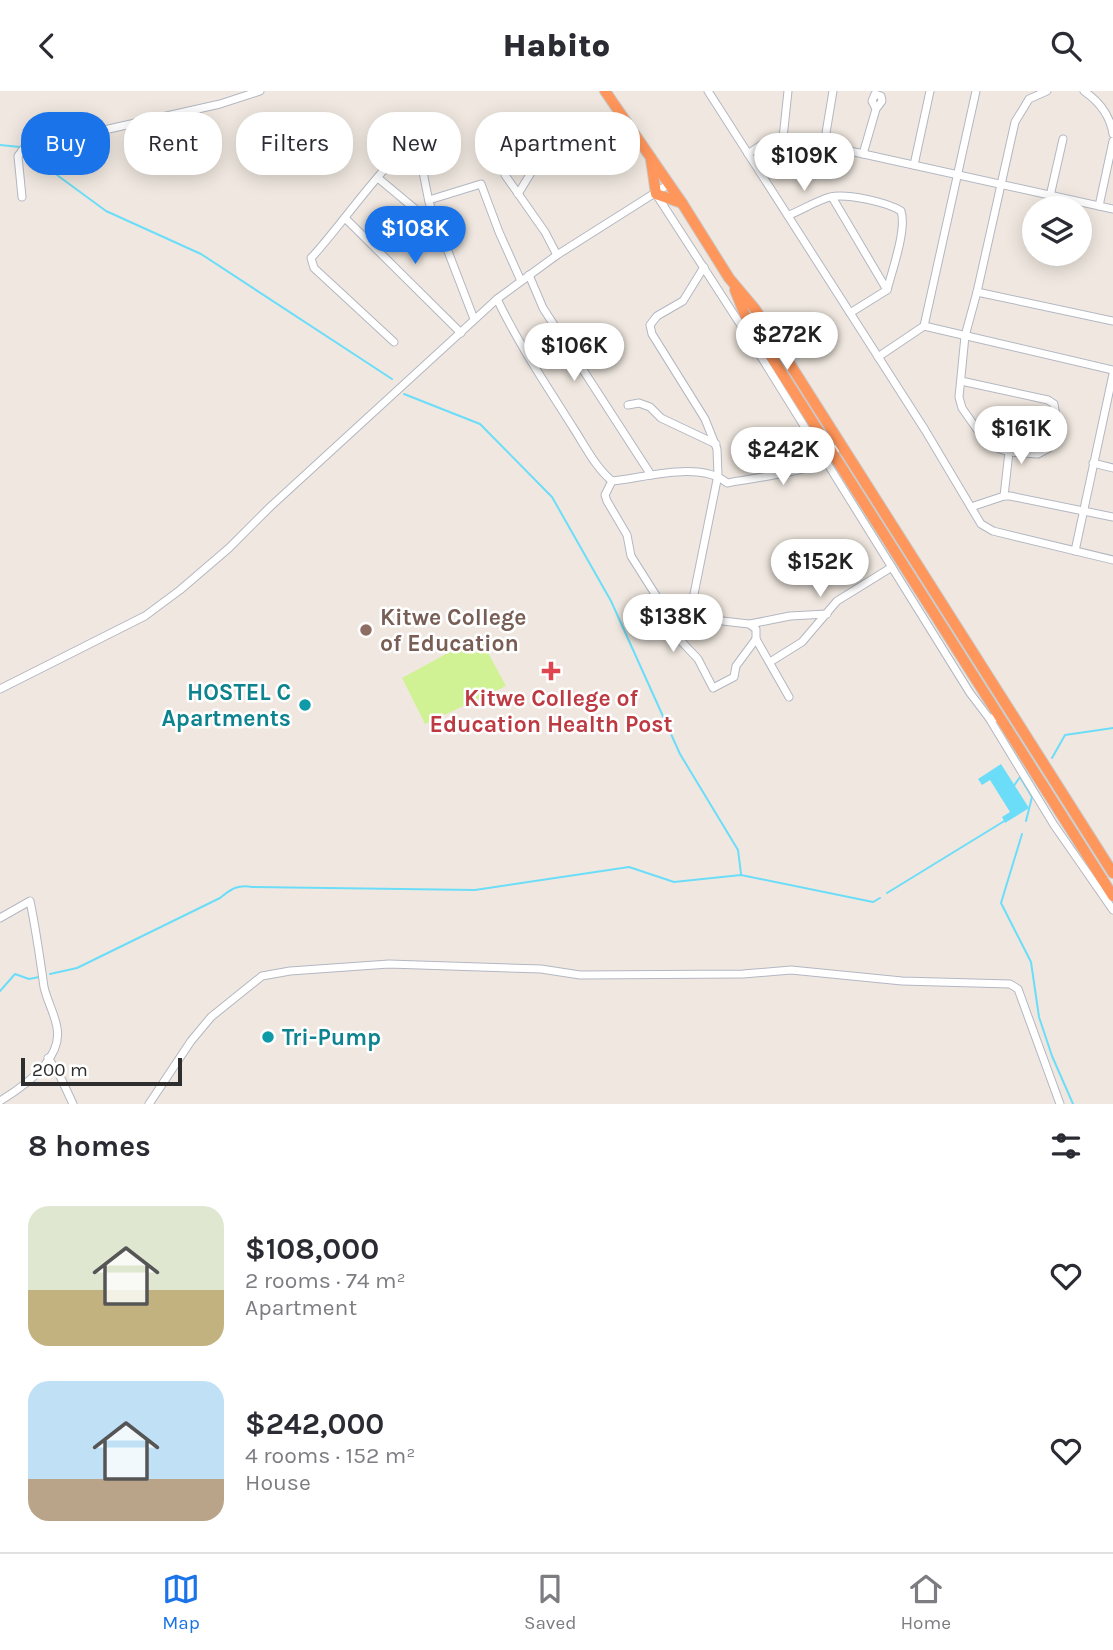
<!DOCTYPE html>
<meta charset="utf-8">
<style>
:root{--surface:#fff;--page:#f7f7f7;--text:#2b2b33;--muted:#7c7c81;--line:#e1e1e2;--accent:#1a73e8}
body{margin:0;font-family:Karla,sans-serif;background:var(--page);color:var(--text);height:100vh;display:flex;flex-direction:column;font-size:26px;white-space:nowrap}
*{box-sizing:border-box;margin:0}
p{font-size:23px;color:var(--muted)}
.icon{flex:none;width:38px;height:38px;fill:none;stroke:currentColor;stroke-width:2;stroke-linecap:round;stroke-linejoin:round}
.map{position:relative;height:1013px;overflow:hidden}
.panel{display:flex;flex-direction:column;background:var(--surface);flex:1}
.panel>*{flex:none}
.guide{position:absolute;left:21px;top:21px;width:700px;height:63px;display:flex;gap:14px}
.fabs{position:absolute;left:1022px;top:105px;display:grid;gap:14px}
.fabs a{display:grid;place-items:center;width:70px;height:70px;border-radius:50%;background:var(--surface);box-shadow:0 4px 18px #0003;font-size:35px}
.scale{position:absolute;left:21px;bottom:18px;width:161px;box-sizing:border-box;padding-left:7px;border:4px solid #2e2e2e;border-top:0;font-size:19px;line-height:24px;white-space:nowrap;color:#2e2e2e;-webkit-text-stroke:5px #fff;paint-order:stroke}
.price{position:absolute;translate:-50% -60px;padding:0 16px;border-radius:24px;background:#fff;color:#222;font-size:23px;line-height:46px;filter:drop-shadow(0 2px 4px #0008)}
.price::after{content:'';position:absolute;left:50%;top:42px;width:21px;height:16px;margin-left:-10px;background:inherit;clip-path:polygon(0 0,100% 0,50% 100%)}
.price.current{background:var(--accent);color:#fff}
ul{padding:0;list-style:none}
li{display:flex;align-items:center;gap:21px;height:175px;padding:0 28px}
li span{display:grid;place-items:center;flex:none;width:196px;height:140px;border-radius:21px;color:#555}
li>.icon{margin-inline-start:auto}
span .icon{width:84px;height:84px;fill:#fffc;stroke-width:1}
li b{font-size:30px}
h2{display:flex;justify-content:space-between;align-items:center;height:84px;padding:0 28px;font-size:30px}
.chip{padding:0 24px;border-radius:28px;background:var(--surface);box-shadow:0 4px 18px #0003;font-size:24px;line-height:63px}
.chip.current{background:var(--accent);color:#fff}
header{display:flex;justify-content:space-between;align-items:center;height:91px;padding:0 28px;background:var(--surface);font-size:32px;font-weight:800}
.tabs{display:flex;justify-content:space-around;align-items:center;height:98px;border-top:2px solid var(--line);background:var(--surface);font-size:19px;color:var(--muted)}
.tabs a{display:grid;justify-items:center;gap:4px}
.tabs .current{color:var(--accent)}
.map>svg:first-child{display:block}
.pitch{fill:#d1f294}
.water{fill:#6cddf8}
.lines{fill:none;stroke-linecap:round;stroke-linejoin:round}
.stream{stroke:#6cddf8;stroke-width:2}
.minor-casing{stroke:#b3b7c2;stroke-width:9}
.highway-casing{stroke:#c9c9c9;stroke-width:12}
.minor{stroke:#fff;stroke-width:7}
.highway{stroke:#ff965b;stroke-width:10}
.education-dot{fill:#8d6e63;stroke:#fff;stroke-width:2.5}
.health-dot{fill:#e0444e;stroke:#fff;stroke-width:2.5}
.culture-dot{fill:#0f9aa8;stroke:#fff;stroke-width:2.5}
.labels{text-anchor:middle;stroke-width:5;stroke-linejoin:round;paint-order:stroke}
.education-label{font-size:23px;font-weight:bold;fill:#785e54;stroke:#fff;text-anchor:start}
.culture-label{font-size:23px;font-weight:bold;fill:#0d838f;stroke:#fff;text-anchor:end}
.health-label{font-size:23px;font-weight:bold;fill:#be3a42;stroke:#fff}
</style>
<header><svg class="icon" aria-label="back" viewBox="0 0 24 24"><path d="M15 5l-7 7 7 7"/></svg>Habito<svg class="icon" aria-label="search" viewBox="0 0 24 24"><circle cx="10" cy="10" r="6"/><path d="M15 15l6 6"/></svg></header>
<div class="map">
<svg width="1113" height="1013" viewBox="0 0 1113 1013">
<rect width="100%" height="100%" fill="#f0e8e0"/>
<!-- pitch -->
<polygon class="pitch" points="479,545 506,595 425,633 402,587"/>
<!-- water -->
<polygon class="water" points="1001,673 1029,717 1005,732 1002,726 1010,721 990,689 982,694 978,688"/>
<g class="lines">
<!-- stream -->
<g class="stream">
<polyline points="0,54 20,56"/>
<polyline points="27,62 106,120 201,163 392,288"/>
<polyline points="404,303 480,333 552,406 611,510 680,663 738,759 741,783"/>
<polyline points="1052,667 1065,644 1113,637"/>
<polyline points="1013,696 1020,686 1032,706 1026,730"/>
<polyline points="1022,743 1001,812 1031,871 1039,926 1052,965 1073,1013"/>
<polyline points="887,802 1006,729"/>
<path d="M50,883l27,-6 143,-70c11,-9 18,-14 32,-11l223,3 154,-23 45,15 67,-7 132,27 7,-4"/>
<polyline points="0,900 15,883 29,888 39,886"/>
</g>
<!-- minor casing -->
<g class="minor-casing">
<g id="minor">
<polyline points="708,0 925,339 981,433 993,440 1113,469"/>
<path d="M1084,0c16,11 26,24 29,43"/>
<polyline points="783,47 788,0"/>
<polyline points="824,54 833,0"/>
<polyline points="748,63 770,48 791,47 1113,118"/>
<polyline points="863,63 876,18 882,10 881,5 875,3 872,10 876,18"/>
<polyline points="914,74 930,0"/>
<polyline points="505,84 545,141 557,164"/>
<polyline points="378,87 439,138"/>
<polyline points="518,103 540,67 591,30 607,30 620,22"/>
<polyline points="656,103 755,256 970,602 989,627 999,627"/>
<polyline points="1050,105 1063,48"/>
<polyline points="22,106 18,65 24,57 220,13 260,0"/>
<polyline points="832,106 887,199"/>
<polyline points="429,109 481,93 499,141 521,190"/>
<polyline points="1099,115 1113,50"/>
<path d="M789,124c13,-5 27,-14 41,-18 16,-4 57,5 71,14 6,18 -9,60 -14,79l-37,23"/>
<polyline points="345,127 461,242"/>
<polyline points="704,176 683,210 657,225 650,234 652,243 705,328 717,358 718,384 691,518 699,526 705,528 749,533 756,538 756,548 789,606"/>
<polyline points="529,184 543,217 651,384"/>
<polyline points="977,201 1113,230"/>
<path d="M497,208c22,46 50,87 77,130 11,17 22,39 38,52 32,-3 89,-21 115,2 22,-4 83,-12 99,-23 6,-4 10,-11 15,-17"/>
<polyline points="924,235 1113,279"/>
<path d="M394,251l-80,-74 -3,-10c21,-21 79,-103 98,-111l14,25 6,30 45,117"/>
<polyline points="878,266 924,235 976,0"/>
<polyline points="961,290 1048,309 1054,313 1057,331 1049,357 1038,363 1009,361 988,354 962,317 959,306 965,245 977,201 1015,31 1029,8 1047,0"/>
<polyline points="628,314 639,312 650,316 661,327 716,353"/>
<polyline points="1093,372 1113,377"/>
<polyline points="612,390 605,404 607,410 627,444 631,465 662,514 665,517 691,515"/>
<polyline points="1004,405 1009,361"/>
<polyline points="971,416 1004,405 1010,405 1113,426"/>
<polyline points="1075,460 1113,283"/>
<polyline points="694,522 687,528 680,549 698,568 713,597 734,586 736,575 756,548"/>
<polyline points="750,533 790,525 827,523"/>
<polyline points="770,571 802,551 837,510 892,476"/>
<polyline points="0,598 145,525 180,499 229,457 270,416 497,208 557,164 669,93"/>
<polyline points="989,627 1054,734 1113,819"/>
<path d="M0,827l30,-17c6,29 10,57 14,86 3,14 11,27 13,41 6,31 -34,59 -57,73"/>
<polyline points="48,967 59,983 73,1013"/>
<polyline points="149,1013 191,950 211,926 262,885 290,880 389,873 541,878 580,884 743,883 791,879 902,890 1010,893 1018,898 1060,1013"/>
</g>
</g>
<!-- highway casing -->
<g class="highway-casing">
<g id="highway">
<polyline points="605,0 682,112 729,187 755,218 1113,782"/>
<polyline points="651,69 656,103 682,112"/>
<polyline points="735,199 745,224 1113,805"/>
</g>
</g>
<!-- minor -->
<use href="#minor" class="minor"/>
<!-- highway -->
<use href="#highway" class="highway"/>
</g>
<!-- markers -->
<circle class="education-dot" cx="366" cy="539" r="7"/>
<path class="health-dot" d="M547.5 569.5h7v7h7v7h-7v7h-7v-7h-7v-7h7z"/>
<g class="culture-dot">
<circle cx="305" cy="614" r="7"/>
<circle cx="268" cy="946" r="7"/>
</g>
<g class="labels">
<!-- education labels -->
<g class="education-label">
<text x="380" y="534">Kitwe College<tspan x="380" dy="26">of Education</tspan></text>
</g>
<!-- culture labels -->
<g class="culture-label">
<text x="291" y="609">HOSTEL C<tspan x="291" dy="26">Apartments</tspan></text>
<text x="282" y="954" text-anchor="start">Tri-Pump</text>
</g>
<!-- health labels -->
<g class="health-label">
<text x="551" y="615">Kitwe College of<tspan x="551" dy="26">Education Health Post</tspan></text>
</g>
</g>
</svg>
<div class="fabs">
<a><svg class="icon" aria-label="layers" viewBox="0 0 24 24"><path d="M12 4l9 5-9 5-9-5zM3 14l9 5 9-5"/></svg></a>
</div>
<div class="scale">200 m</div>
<b class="price" style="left:804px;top:102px">$109K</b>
<b class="price current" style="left:415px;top:175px">$108K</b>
<b class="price" style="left:787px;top:281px">$272K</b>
<b class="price" style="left:574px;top:292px">$106K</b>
<b class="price" style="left:1021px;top:375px">$161K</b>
<b class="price" style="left:783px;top:396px">$242K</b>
<b class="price" style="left:820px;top:508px">$152K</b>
<b class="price" style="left:673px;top:563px">$138K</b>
<div class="guide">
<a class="chip current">Buy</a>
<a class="chip">Rent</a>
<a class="chip">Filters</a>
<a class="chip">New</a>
<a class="chip">Apartment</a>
</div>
</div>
<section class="panel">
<h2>8 homes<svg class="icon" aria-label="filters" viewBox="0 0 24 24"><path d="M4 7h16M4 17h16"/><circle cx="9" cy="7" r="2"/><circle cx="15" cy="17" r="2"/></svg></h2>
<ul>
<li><span style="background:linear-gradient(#dfe7d0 60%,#c2b280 0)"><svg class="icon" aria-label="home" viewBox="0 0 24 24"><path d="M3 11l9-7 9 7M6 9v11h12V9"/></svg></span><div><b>$108,000</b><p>2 rooms · 74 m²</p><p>Apartment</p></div><svg class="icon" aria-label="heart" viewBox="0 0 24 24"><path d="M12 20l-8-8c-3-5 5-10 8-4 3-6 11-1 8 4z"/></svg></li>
<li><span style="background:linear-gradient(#bfe0f5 70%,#b9a48a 0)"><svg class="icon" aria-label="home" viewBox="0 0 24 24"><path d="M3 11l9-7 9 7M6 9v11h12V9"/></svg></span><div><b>$242,000</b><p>4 rooms · 152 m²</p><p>House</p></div><svg class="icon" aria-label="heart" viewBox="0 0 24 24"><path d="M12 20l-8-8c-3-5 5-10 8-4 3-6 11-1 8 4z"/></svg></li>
</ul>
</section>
<nav class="tabs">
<a class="current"><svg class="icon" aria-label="map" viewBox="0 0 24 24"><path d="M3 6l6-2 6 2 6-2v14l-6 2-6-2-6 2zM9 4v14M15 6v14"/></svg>Map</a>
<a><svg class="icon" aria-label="saved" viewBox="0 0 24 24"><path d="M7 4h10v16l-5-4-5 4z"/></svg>Saved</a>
<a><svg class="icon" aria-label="home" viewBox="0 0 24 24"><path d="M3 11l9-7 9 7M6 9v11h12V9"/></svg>Home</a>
</nav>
